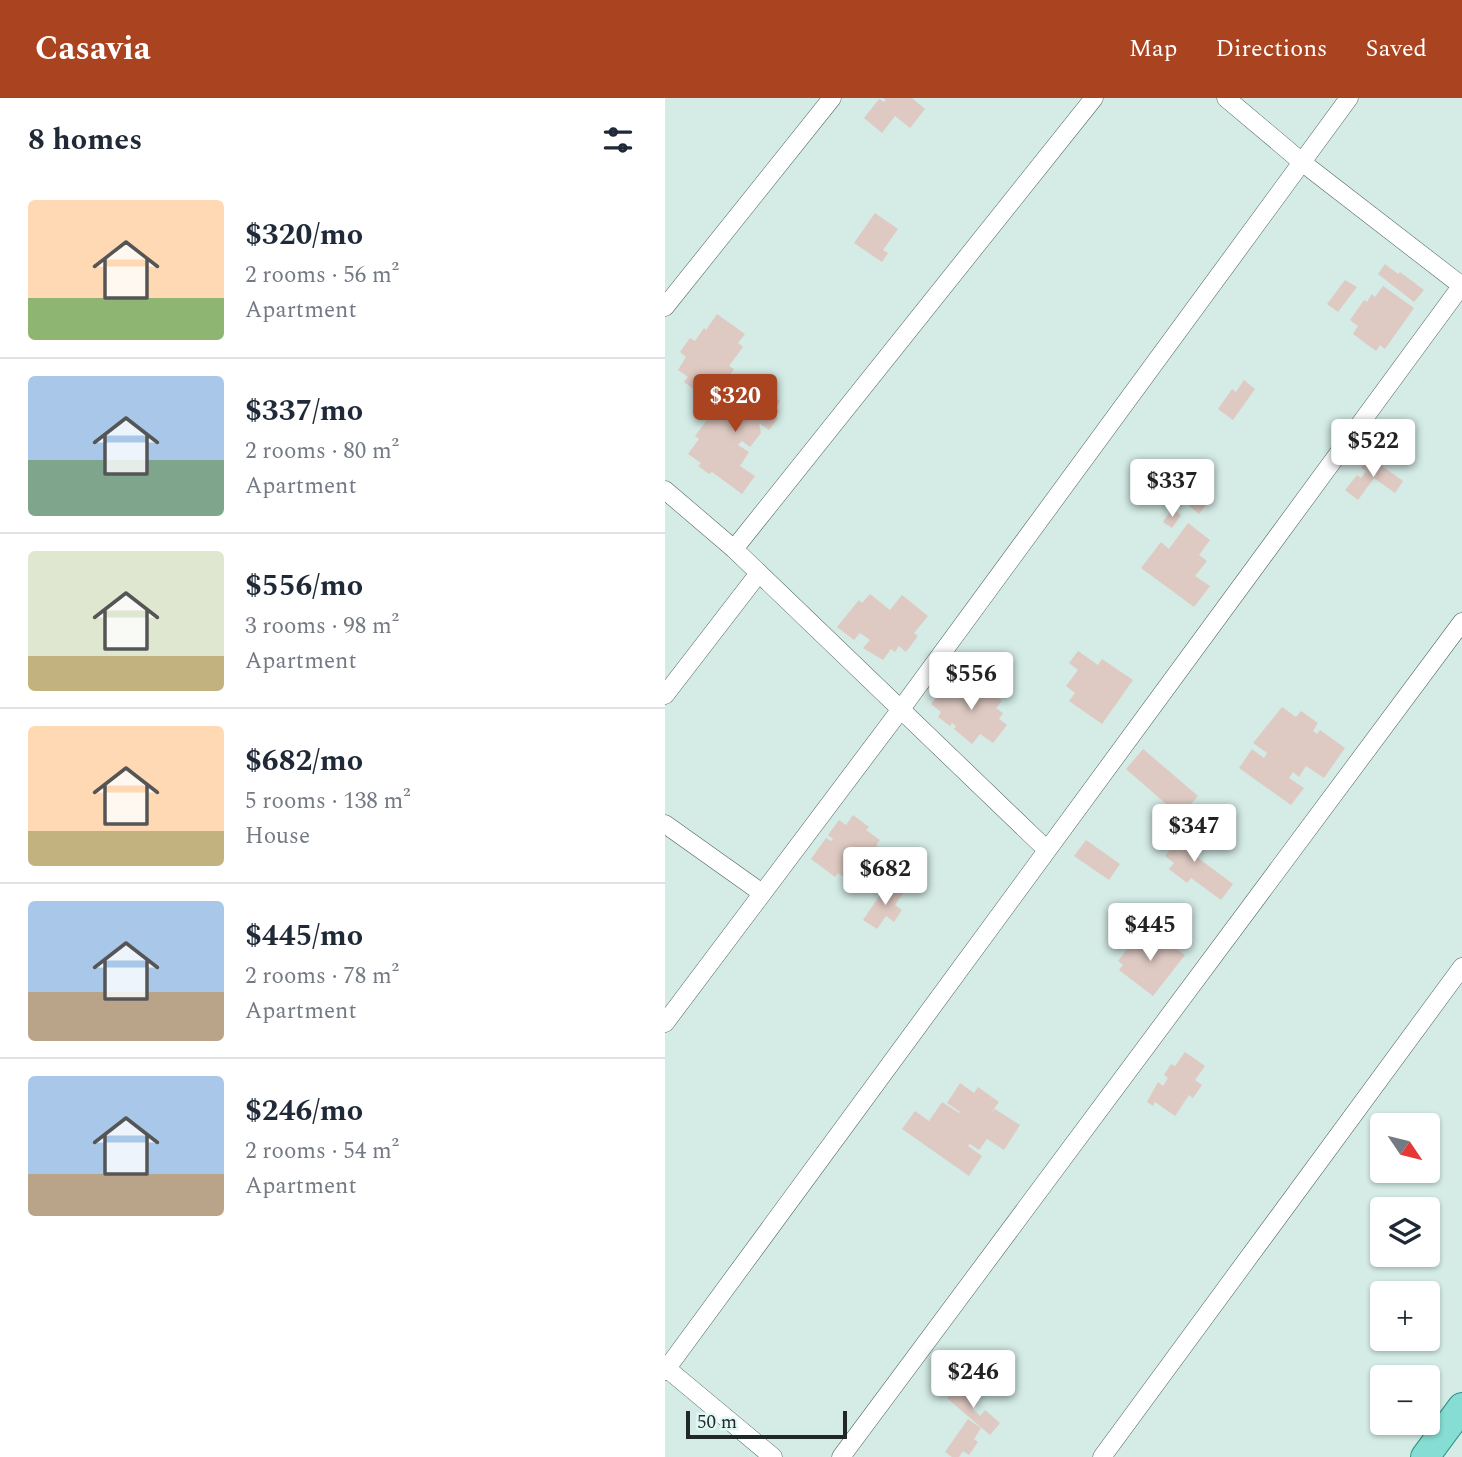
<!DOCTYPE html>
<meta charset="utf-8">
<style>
:root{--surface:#fff;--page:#f2f2f3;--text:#1f2937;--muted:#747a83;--line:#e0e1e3;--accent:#aa4320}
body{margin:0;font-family:Spectral,serif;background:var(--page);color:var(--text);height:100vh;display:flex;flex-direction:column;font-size:26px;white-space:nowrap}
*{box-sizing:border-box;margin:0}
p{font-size:23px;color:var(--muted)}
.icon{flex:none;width:38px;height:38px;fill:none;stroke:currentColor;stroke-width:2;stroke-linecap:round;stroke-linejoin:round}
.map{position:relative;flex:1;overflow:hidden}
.side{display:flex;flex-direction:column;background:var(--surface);width:665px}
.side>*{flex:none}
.needle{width:46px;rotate:125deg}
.fabs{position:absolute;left:705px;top:1015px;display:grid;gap:14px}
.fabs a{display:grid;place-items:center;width:70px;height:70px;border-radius:7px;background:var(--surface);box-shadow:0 2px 5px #0004;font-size:35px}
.scale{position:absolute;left:21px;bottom:18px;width:161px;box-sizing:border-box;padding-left:7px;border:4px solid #1f2826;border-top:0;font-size:19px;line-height:24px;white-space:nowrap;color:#1f2826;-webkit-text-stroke:5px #e1f8f4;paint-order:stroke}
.price{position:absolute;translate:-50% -60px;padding:0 16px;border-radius:7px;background:#fff;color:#222;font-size:23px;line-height:46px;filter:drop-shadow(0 2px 4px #0008)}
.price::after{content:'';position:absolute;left:50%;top:42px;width:21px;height:16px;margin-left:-10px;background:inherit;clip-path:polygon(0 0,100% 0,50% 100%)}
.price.on{background:var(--accent);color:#fff}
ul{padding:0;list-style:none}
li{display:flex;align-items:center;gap:21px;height:175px;padding:0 28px}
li+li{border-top:2px solid var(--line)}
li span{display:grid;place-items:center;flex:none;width:196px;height:140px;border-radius:7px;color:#555}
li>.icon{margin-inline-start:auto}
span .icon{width:84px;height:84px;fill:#fffc;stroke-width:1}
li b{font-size:30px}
h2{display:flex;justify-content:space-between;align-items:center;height:84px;padding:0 28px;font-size:30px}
header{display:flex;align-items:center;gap:42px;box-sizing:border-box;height:98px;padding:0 35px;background:var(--accent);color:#fff}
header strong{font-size:33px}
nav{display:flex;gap:38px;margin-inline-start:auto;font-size:24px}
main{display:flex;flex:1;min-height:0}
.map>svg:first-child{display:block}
.building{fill:#dfcac3}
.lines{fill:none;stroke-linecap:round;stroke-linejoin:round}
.street-casing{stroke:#4e635f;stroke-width:19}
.primary-casing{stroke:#2e8f83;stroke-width:30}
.street{stroke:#fff;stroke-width:18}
.primary{stroke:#86ddd3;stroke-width:28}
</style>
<header>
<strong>Casavia</strong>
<nav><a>Map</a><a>Directions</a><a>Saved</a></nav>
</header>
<main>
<section class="side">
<h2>8 homes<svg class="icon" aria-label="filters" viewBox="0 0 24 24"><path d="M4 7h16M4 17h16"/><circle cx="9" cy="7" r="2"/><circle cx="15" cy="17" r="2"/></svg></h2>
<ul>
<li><span style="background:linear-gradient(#ffd9b3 70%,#8fb573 0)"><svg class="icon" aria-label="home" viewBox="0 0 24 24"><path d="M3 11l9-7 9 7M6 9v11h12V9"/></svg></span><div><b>$320/mo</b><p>2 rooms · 56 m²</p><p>Apartment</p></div></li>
<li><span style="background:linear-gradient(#a9c7e8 60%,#7fa58c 0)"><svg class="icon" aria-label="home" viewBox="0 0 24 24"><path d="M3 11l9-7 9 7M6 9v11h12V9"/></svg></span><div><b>$337/mo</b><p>2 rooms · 80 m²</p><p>Apartment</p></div></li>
<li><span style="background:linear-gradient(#dfe7d0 75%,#c2b280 0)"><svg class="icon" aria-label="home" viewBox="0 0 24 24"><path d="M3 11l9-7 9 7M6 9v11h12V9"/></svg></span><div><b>$556/mo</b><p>3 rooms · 98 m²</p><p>Apartment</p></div></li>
<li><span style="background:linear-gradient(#ffd9b3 75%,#c2b280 0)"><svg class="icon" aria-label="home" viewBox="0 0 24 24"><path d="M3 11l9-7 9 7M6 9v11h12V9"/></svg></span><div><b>$682/mo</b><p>5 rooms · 138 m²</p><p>House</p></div></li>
<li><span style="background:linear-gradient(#a9c7e8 65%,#b9a48a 0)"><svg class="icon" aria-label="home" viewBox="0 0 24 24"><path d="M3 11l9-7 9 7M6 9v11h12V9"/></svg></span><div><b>$445/mo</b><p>2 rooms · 78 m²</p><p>Apartment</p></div></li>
<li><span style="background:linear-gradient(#a9c7e8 70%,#b9a48a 0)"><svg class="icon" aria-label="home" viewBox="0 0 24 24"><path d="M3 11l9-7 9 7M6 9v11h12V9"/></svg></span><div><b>$246/mo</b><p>2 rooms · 54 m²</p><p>Apartment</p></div></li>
</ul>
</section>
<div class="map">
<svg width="797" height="1359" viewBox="0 0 797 1359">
<rect width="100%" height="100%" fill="#d4ebe6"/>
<!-- building -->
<g class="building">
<polygon points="218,0 247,0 260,11 245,30 230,18 217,35 199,20 214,1 219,4 221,2"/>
<polygon points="210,115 233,131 218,152 223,155 217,164 189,145"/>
<polygon points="720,166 733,176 735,174 759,192 749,204 713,176"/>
<polygon points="680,182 692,189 673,214 662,206"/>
<polygon points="718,188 749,210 720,251 715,247 711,253 688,236 693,228 685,222 699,202 702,204 707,196 710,199"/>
<polygon points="52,216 80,236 73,245 78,249 64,268 69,271 60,283 54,279 40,299 19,284 23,279 13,272 21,259 15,254 25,240 30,243 39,230 41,232"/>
<polygon points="87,282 115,303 110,310 114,313 110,318 113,320 104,332 94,325 96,335 85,349 77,343 73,347 84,354 75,368 90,378 77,396 47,374 44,376 33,368 36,365 23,356 34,341 30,338 51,310 55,313 75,285"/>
<polygon points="579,282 590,291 568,322 553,311 567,291 571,294"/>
<polygon points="704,359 738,383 730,395 709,380 693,402 680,392 692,377 696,380 701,373 696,370"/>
<polygon points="531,393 543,404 534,416 521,405"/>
<polygon points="507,411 516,417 507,430 498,424"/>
<polygon points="523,425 545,442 534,457 542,463 530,478 545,488 529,509 476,470 496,444 504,451"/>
<polygon points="205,496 225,512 237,497 263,518 249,535 253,538 241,554 234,548 230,554 226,551 218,562 198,550 205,542 195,535 189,542 172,529 194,502 197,505"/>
<polygon points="413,553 433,567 437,561 468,582 437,626 404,603 410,595 401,588 413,572 404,565"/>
<polygon points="300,579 314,591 316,587 337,603 331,610 338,615 334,621 342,627 328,645 315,636 307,646 289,631 291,628 287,625 285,628 273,619 276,614 266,606 278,591 286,597"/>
<polygon points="617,609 631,619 636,613 653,625 648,633 652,636 655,632 680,650 659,680 641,668 634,679 628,674 624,680 639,690 626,707 574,670 587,651 599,660 602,655 588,645"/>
<polygon points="478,651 533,698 515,718 461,671"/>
<polygon points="188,717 204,729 201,732 215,742 211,747 216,751 212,755 217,758 205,775 192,765 195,761 180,751 178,754 186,760 180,768 186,772 180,780 173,775 170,779 146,761 161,740 166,743 168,741 163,737 174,722 181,727"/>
<polygon points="516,727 539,743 529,757 568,786 556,802 526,780 522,785 504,771 509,765 500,758 507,749 502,746"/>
<polygon points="421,742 455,766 444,782 409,758"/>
<polygon points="223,785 238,795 230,807 237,812 229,824 221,818 212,831 198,822"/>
<polygon points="480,835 493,845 496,840 520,857 488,898 454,872 458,867 453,863 466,846 469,848"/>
<polygon points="520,954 540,968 530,982 537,987 528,1000 524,997 510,1018 490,1004 488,1008 482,1004 493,984 498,988 503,980 499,977 506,966 510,968"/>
<polygon points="295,985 309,995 313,989 334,1004 326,1015 330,1011 355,1027 339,1052 322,1041 314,1052 305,1046 303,1048 317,1058 304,1078 237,1031 250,1013 264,1023 277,1004 294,1015 295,1014 282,1005"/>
<polygon points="293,1287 313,1305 308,1311 315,1318 320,1312 335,1325 325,1337 282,1300"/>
<polygon points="303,1321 316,1330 309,1341 313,1344 304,1357 298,1353 294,1359 287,1359 280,1354"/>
</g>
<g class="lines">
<!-- street casing -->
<g class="street-casing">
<g id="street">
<polyline points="561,0 638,65 797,188"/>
<polyline points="0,209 167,0"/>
<polyline points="0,392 69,451 382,752"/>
<polyline points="69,451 429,0"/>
<polyline points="0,597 94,475"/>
<polyline points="0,726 97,795"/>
<polyline points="0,925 236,611 684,0"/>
<polyline points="0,1269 108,1359"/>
<polyline points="0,1273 797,187"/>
<polyline points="176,1359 797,524"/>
<polyline points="437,1359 797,869"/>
</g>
</g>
<!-- primary casing -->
<g class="primary-casing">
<polyline id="primary" points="760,1359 797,1309"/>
</g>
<!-- street -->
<use href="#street" class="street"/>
<!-- primary -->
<use href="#primary" class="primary"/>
</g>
</svg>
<div class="fabs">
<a><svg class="needle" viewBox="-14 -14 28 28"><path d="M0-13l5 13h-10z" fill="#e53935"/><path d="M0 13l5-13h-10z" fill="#747a83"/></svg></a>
<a><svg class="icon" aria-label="layers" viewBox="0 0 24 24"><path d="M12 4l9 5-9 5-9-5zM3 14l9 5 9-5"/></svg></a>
<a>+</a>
<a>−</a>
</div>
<div class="scale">50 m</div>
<b class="price on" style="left:70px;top:336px">$320</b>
<b class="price" style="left:708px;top:381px">$522</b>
<b class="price" style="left:507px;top:421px">$337</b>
<b class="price" style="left:306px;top:614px">$556</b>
<b class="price" style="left:529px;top:766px">$347</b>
<b class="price" style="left:220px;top:809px">$682</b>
<b class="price" style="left:485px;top:865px">$445</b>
<b class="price" style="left:308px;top:1312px">$246</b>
</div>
</main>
